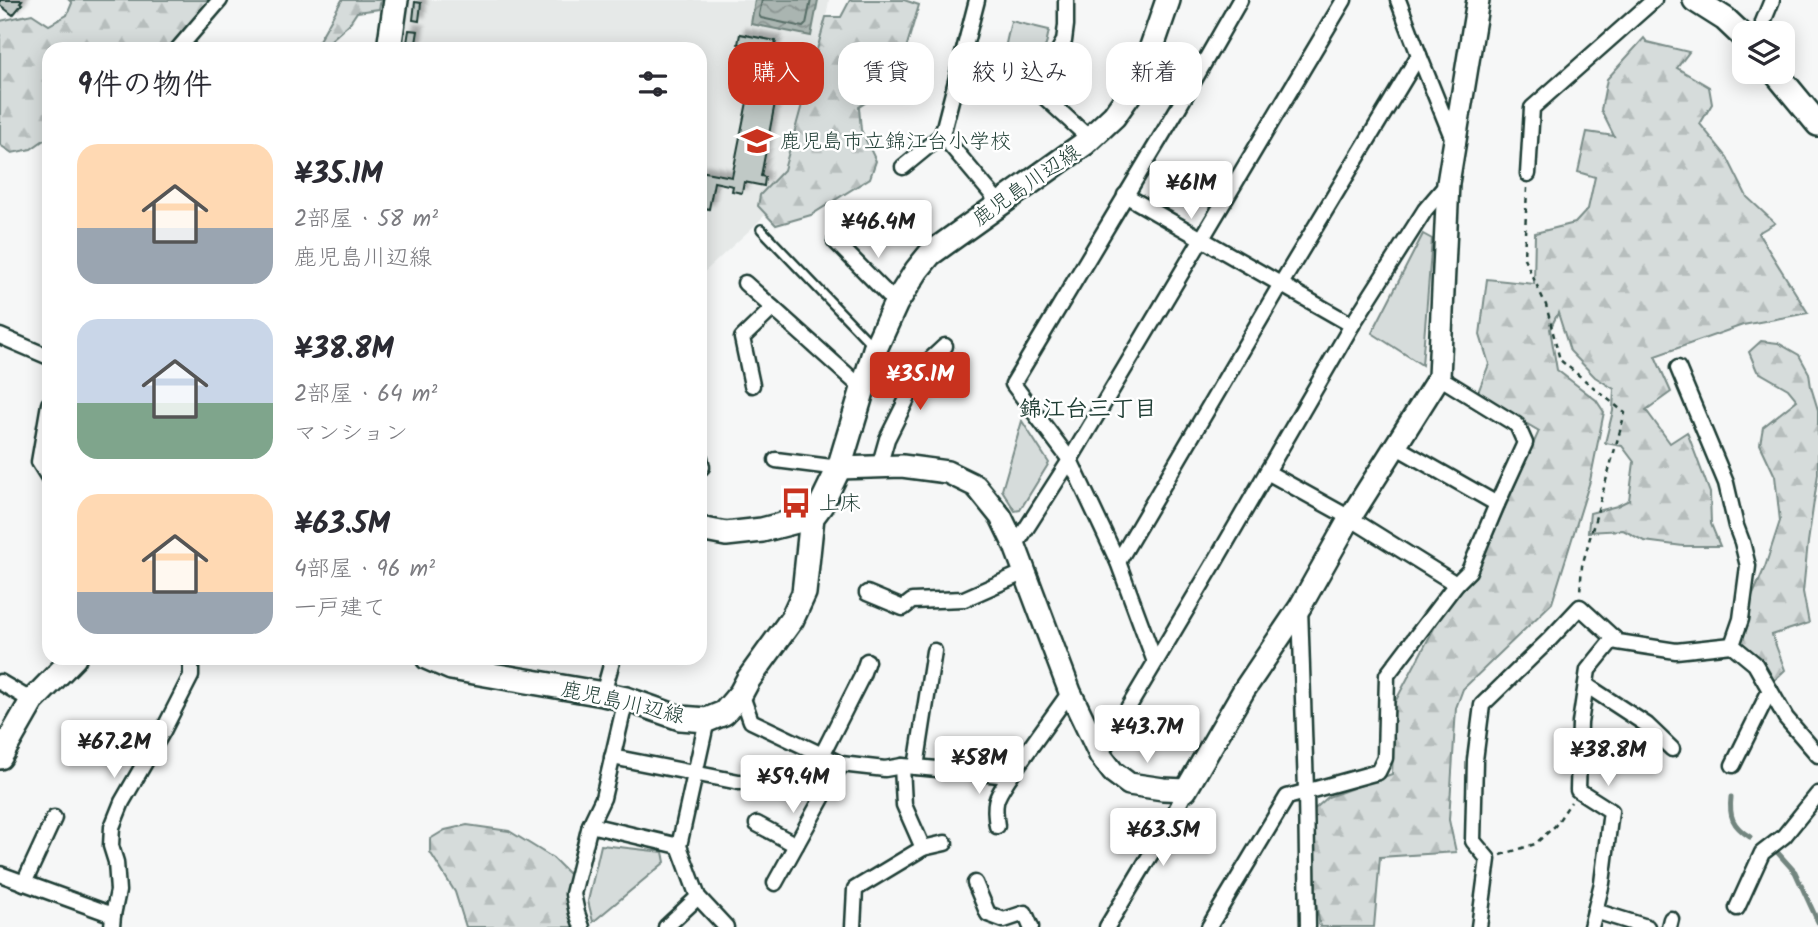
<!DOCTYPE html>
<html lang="ja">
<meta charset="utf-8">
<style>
:root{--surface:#fff;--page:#f7f7f7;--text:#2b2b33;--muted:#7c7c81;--accent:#c8321e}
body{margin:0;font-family:Kalam,"Klee One",sans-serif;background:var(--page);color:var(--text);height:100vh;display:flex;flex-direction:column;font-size:26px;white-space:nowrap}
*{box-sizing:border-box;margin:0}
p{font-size:23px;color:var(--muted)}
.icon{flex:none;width:38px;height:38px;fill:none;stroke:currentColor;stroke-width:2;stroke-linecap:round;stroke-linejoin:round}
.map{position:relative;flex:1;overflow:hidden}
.drawer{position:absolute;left:42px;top:42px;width:665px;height:623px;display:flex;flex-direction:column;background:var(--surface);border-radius:21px;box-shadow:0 4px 18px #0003}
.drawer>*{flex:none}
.banner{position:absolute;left:728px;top:42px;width:665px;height:63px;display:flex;gap:14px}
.buttons{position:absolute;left:1732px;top:21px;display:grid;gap:14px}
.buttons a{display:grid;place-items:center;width:63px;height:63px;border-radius:14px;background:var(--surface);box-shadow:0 4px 18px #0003;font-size:35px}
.price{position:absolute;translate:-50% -60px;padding:0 16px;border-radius:7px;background:#fff;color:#222;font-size:23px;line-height:46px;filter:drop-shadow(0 2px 4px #0008)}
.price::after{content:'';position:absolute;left:50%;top:42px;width:21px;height:16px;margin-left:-10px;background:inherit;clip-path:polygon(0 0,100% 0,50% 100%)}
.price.active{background:var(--accent);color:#fff}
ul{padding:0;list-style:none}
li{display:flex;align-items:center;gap:21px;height:175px;padding:0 35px}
li span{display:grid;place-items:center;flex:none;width:196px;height:140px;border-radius:21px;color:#555}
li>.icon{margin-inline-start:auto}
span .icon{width:84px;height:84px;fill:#fffc;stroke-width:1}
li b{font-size:30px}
h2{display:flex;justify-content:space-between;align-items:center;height:84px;padding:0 35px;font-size:30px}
.tag{padding:0 24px;border-radius:21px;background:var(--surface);box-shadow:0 4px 18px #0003;font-size:24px;line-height:63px}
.tag.active{background:var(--accent);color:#fff}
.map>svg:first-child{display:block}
.built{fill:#e6e9e8}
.forest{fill:url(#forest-firs);stroke:#7a8c88;stroke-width:2}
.park{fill:#d6dcdb;stroke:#7a8c88;stroke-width:2}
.water{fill:url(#water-waves);stroke:#72857f;stroke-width:2}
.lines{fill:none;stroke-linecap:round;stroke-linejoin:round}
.shore{stroke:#576d66;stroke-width:2}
.stream{stroke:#72857f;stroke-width:5}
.building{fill:#c0c9c6;stroke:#1f3d34;stroke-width:2;filter:url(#shadow)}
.lane-casing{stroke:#1f3d34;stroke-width:12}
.street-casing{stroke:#1f3d34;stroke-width:19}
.secondary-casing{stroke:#1f3d34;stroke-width:26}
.primary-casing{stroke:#1f3d34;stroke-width:28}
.path{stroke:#1f3d34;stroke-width:2.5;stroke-dasharray:5 5;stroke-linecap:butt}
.lane{stroke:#fff;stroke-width:7}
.street{stroke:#fff;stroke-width:14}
.secondary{stroke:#fff;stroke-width:21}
.primary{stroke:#fff;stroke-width:23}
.labels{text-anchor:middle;stroke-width:5;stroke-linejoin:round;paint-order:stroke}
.poi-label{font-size:21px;fill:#1f3d34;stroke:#fff;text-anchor:start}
.street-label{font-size:21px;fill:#1f3d34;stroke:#fff}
.neighbourhood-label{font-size:23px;font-weight:bold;fill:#1f3d34;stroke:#fff}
</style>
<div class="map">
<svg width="1818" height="927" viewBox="0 0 1818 927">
<defs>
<pattern id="forest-firs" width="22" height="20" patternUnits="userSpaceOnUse" patternTransform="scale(1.75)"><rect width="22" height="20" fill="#d6dcdb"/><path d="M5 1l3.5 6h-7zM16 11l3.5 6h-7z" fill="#b7bebd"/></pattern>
<pattern id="water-waves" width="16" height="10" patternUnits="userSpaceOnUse" patternTransform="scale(1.75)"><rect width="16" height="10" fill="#aab5b1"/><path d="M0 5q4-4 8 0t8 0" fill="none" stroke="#8a9491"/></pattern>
<filter id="shadow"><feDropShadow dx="5" dy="-5" stdDeviation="2" flood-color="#0004"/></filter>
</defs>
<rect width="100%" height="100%" fill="#f6f7f7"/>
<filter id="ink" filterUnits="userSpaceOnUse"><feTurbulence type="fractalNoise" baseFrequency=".0143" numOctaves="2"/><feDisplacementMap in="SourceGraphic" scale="14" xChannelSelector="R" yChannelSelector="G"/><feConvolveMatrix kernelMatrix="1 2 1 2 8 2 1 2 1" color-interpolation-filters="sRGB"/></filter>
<g filter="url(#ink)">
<!-- built -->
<polygon class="built" points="406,0 829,0 815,87 810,170 752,228 700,276 700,49 400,49"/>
<!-- forest -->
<g class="forest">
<polygon points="69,0 216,0 174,49 49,49 49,143 44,140 31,149 12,153 0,145 0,21 32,14 49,25 67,15 72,3"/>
<polygon points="342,0 381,0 379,9 357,12 349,24 322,48 318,42"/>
<polygon points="850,0 904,0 919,5 896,82 859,107 861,130 876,161 870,178 811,215 776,225 758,206 760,195 784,170 826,17 841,17"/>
<polygon points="1644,38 1647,42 1689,52 1677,68 1709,87 1712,104 1700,124 1727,157 1747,197 1775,223 1758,233 1808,313 1743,325 1655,356 1671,392 1646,410 1670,443 1687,432 1710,493 1711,524 1720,546 1683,546 1644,541 1623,530 1588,532 1590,513 1617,506 1629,500 1634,462 1622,446 1605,443 1613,411 1614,389 1595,377 1570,351 1558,313 1550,329 1557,370 1596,400 1604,412 1590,481 1552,603 1463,689 1456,708 1449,820 1456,852 1380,857 1374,927 1320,927 1310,865 1308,815 1328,797 1392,774 1395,702 1440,617 1476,573 1539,431 1477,395 1489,364 1480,335 1487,279 1534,284 1535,233 1575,223 1588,209 1595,177 1578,172 1587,132 1614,136 1601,110 1607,79"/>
<polygon points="1761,341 1778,343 1799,355 1809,373 1811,387 1818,410 1818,474 1808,542 1803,592 1809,623 1772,635 1785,670 1765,689 1741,653 1736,635 1747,626 1749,604 1765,567 1780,521 1775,476 1760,444 1763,427 1797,400 1788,389 1757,371 1749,352"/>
<polygon points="467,825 509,831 553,858 573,878 583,927 466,927 455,892 430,852 430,839 445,830"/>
</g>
<!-- park -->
<g class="park">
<polygon points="1011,21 1049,30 1046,45 1038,57 1005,48"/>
<polygon points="1423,234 1432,239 1422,365 1372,333"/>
<polygon points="1022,421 1049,463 1020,510 1015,511 1002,490"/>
<polygon points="601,845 663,852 665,862 593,922 588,901"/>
</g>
<!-- water -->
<g class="water">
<polygon points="755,0 818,0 811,36 751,24"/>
<polygon points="788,52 815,56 810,81 783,76"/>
</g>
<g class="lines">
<!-- shore -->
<polyline class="shore" points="762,0 759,15 761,18 803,27 806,24 811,0"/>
<!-- stream -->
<g class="stream">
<path d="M1731,797c-2,19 1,29 19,40"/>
<polyline points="1778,853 1795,872 1818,922"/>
</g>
</g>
<!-- building -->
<g class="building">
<polygon points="0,0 22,0 20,3 22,4 13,15 0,5"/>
<polygon points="415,2 421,3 419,21 413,20"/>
<polygon points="409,30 418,31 415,49 406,49"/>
<polygon points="740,34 776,41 774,51 738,44"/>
<polygon points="751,82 778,87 761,176 765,177 764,186 744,182 742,193 732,191 733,186 714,182 709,209 700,207 700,171 732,177"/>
</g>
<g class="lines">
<!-- lane casing -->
<g class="lane-casing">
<polyline id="lane" points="761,229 873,346"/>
</g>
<!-- street casing -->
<g class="street-casing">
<g id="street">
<polyline points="977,0 942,135 1000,204"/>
<polyline points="1066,0 1066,25 1064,41 1037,90 1090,139"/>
<polyline points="1763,22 1772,0"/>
<polyline points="178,49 220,0"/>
<polyline points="1419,55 1454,142"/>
<polyline points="903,167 942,135"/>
<polyline points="1528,174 1532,108 1654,0"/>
<polyline points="1125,195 1352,325"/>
<polyline points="835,241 896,303"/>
<polyline points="745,283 863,389"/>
<polyline points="0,336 49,357"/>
<polyline points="1678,368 1726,483 1736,526 1742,542 1748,566 1741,619 1732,645 1755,664 1786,718 1818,755"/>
<polyline points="752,385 742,338 773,308"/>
<polyline points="49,404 39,462 49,478"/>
<polyline points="1395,446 1497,504"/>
<polyline points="700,458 702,467 700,467"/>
<polyline points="776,460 839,468"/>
<polyline points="879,467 887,439 920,373 931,359 945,346"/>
<polyline points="1267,472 1350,518 1456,584"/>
<polyline points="1015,546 1070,460 1344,0"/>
<polyline points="1118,562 1281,284 1419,55 1398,0"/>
<polyline points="867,593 903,608 912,601 964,599 1025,572"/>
<polyline points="1300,607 1306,790 1308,927"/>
<polyline points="1155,662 1118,562 1070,460 1013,384 1177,110 1240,0"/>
<polyline points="0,682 32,701"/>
<polyline points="1586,685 1647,725 1672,749"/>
<polyline points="741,693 751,721 841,764 885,769 902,766 916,767 1010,776 1070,692"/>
<polyline points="603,694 613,658"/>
<polyline points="626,699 603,798 590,825 679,846"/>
<polyline points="707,720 679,846 698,897 726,927"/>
<polyline points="822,755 861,678 867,661"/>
<polyline points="1100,755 1212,567 1352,325 1425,210 1448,183"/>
<polyline points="612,757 739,782"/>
<polyline points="1733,765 1770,690"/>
<polyline points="916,767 934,651"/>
<polyline points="757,824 796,845"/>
<path d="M997,826c-4,-26 -1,-28 13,-50"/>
<polyline points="923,848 945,843"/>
<polyline points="0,874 113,915 112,927"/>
<polyline points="24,883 54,818"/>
<polyline points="775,883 841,764"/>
<polyline points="975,883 988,914 1004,920 1025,913 1031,927"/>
<polyline points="1737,908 1762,853 1784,836 1818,794"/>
<polyline points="1595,911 1647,927"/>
<polyline points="113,915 118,891 116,862 111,846 112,827 122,802 163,731 191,676 191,658"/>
<polyline points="582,927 577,913 573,894 590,825"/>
<polyline points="666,927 698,897"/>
<polyline points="853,927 855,889 923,848 904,805 902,766"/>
<polyline points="1107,927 1170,822 1186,790"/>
<polyline points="1209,927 1287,797 1378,772 1385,758 1387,675 1456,584 1469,571 1497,504 1525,443 1517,425 1439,377"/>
<polyline points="1479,927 1488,859 1473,841 1475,760 1482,705 1550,639 1580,607 1618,642 1676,651 1732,645"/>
<polyline points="1591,927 1602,883 1611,811 1578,790 1580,723 1588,670 1614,638"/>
<polyline points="1669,927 1671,919"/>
</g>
</g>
<!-- secondary casing -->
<g class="secondary-casing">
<polyline id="secondary" points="839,468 902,466 947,472 976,486 1001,517 1015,546 1070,692 1100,755 1113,772 1129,784 1163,789 1186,790 1244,690 1300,607 1350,518 1439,377 1448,183 1478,0"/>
</g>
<!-- primary casing -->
<g class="primary-casing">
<g id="primary">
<polyline points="1695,0 1725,19 1745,38"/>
<polyline points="389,49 396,0"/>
<polyline points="1775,72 1818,124"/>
<polyline points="700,529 726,534 762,530 812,517"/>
<polyline points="428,658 451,668 603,694 626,699 680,718 707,720 724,713 741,693 748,680 792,619 804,593 812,517 821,505 839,468 875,349 896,303 917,270 930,254 1084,144 1114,116 1133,89 1146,64 1168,0"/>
<polyline points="0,757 32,701 74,658"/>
</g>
</g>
<!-- path -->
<g class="path">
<polyline points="1527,188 1524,258 1546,305 1560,360 1625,413 1582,566 1580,592"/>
<polyline points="1501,855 1535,844 1555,826 1571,802"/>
</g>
<!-- lane -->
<use href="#lane" class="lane"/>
<!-- street -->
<use href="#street" class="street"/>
<!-- secondary -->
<use href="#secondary" class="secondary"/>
<!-- primary -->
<use href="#primary" class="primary"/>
</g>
</g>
<!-- icons -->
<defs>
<g id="school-bare" transform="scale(2.415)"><path d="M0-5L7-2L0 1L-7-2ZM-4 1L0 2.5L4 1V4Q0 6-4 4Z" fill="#c8321e" stroke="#fff" stroke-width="2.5" paint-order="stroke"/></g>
<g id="bus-bare" transform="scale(2.415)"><path d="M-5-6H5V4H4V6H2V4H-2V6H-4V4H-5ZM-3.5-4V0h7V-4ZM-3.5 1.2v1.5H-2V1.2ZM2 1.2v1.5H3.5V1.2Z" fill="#c8321e" stroke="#fff" stroke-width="2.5" paint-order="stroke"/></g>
</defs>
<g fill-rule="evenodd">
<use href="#school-bare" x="757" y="141"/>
<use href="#bus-bare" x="796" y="503"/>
</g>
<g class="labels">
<!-- poi labels -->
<g class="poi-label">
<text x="780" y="148">鹿児島市立錦江台小学校</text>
<text x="819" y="510">上床</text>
</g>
<!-- street labels -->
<g class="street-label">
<text transform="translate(1026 185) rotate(-35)" y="7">鹿児島川辺線</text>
<text transform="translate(623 702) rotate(13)" y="7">鹿児島川辺線</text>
</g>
<!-- neighbourhood labels -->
<g class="neighbourhood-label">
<text x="1088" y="416">錦江台三丁目</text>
</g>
</g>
</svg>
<div class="buttons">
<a><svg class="icon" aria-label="layers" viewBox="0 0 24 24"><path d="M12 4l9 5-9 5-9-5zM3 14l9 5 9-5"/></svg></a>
</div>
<b class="price" style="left:1191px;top:221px">¥61M</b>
<b class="price" style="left:878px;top:260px">¥46.4M</b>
<b class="price active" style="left:920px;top:412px">¥35.1M</b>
<b class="price" style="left:1147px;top:765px">¥43.7M</b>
<b class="price" style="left:114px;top:780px">¥67.2M</b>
<b class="price" style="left:1608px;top:788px">¥38.8M</b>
<b class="price" style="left:979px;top:796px">¥58M</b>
<b class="price" style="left:793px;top:815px">¥59.4M</b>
<b class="price" style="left:1163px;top:868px">¥63.5M</b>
<div class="banner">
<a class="tag active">購入</a>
<a class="tag">賃貸</a>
<a class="tag">絞り込み</a>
<a class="tag">新着</a>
</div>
<section class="drawer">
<h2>9件の物件<svg class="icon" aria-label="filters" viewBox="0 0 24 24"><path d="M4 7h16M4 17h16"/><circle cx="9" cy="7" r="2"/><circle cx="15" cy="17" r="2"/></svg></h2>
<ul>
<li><span style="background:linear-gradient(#ffd9b3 60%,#9aa5b1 0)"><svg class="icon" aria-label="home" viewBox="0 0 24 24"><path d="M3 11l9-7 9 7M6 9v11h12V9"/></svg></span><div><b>¥35.1M</b><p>2部屋 · 58 m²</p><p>鹿児島川辺線</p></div></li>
<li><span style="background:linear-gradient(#c9d6e8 60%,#7fa58c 0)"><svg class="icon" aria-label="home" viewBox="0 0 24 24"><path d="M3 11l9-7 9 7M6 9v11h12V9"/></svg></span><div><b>¥38.8M</b><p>2部屋 · 64 m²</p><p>マンション</p></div></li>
<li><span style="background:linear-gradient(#ffd9b3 70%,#9aa5b1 0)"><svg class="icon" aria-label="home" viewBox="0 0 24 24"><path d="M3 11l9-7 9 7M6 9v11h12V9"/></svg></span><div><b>¥63.5M</b><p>4部屋 · 96 m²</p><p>一戸建て</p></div></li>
</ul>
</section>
</div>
